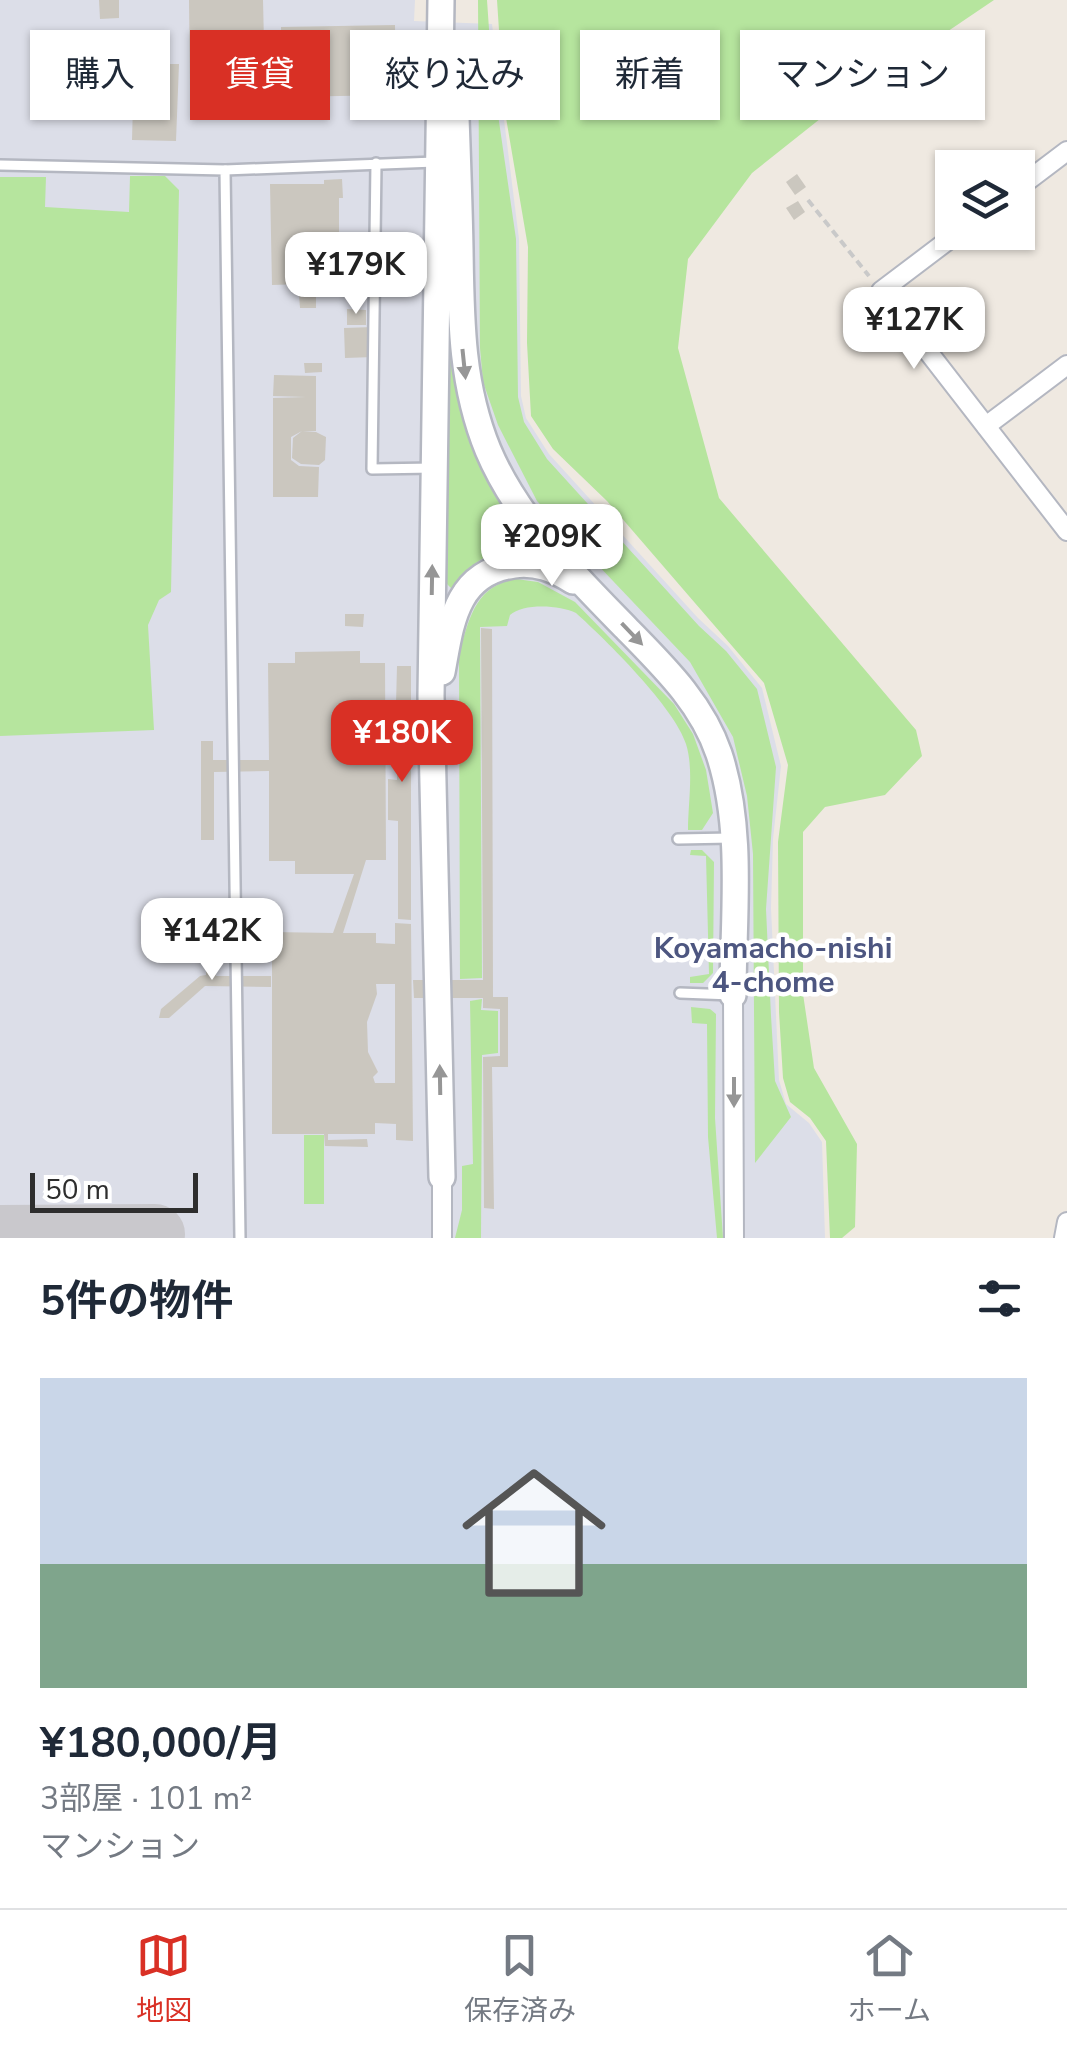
<!DOCTYPE html>
<html lang="ja">
<meta charset="utf-8">
<style>
:root{--surface:#fff;--page:#f2f2f3;--text:#1f2937;--muted:#747a83;--line:#e0e1e3;--accent:#d93025}
body{margin:0;font-family:"Nunito Sans","Noto Sans JP",sans-serif;background:var(--page);color:var(--text);height:100vh;display:flex;flex-direction:column;font-size:38px;white-space:nowrap}
*{box-sizing:border-box;margin:0}
p{font-size:32px;color:var(--muted)}
.icon{flex:none;width:55px;height:55px;fill:none;stroke:currentColor;stroke-width:2;stroke-linecap:round;stroke-linejoin:round}
.map{position:relative;height:1238px;overflow:hidden}
.details{display:flex;flex-direction:column;background:var(--surface);flex:1}
.details>*{flex:none}
.top-card{position:absolute;left:30px;top:30px;width:1008px;height:90px;display:flex;gap:20px}
.fabs{position:absolute;left:935px;top:150px;display:grid;gap:20px}
.fabs a{display:grid;place-items:center;width:100px;height:100px;border-radius:0px;background:var(--surface);box-shadow:0 2px 8px #0004;font-size:50px}
.scale{position:absolute;left:30px;bottom:25px;width:168px;box-sizing:border-box;padding-left:10px;border:5px solid #2e2e2e;border-top:0;font-size:28px;line-height:35px;white-space:nowrap;color:#2e2e2e;-webkit-text-stroke:8px #fff;paint-order:stroke}
.price{position:absolute;translate:-50% -85px;padding:0 22px;border-radius:20px;background:#fff;color:#222;font-size:32px;line-height:65px;filter:drop-shadow(0 2px 5px #0008)}
.price::after{content:'';position:absolute;left:50%;top:60px;width:30px;height:22px;margin-left:-15px;background:inherit;clip-path:polygon(0 0,100% 0,50% 100%)}
.price.selected{background:var(--accent);color:#fff}
ul{padding:0;list-style:none}
li{display:grid;align-content:center;gap:20px;height:530px;padding:0 40px}
li span{display:grid;place-items:center;height:310px;border-radius:0px;color:#555}
li>.icon{margin-inline-start:auto}
span .icon{width:180px;height:180px;fill:#fffc;stroke-width:1}
li b{font-size:42px}
h2{display:flex;justify-content:space-between;align-items:center;height:120px;padding:0 40px;font-size:42px}
.pill{padding:0 35px;border-radius:0px;background:var(--surface);box-shadow:0 2px 8px #0004;font-size:35px;line-height:90px}
.pill.selected{background:var(--accent);color:#fff}
.tab-bar{display:flex;justify-content:space-around;align-items:center;height:140px;border-top:2px solid var(--line);background:var(--surface);font-size:28px;color:var(--muted)}
.tab-bar a{display:grid;justify-items:center;gap:5px}
.tab-bar .selected{color:var(--accent)}
.map>svg:first-child{display:block}
.airport{fill:#dcdee8}
.green{fill:#b6e59e}
.lines{fill:none;stroke-linecap:round;stroke-linejoin:round}
.taxiway{stroke:#c9c8cc;stroke-width:60}
.building{fill:#cbc7bf;fill-rule:evenodd}
.lane-casing{stroke:#b4b7c1;stroke-width:14}
.street-casing{stroke:#b4b7c1;stroke-width:22}
.secondary-casing{stroke:#b4b7c1;stroke-width:30}
.path{stroke:#c9c9c9;stroke-width:4;stroke-dasharray:8 5;stroke-linecap:butt}
.lane{stroke:#fff;stroke-width:9}
.street{stroke:#fff;stroke-width:18}
.secondary{stroke:#fff;stroke-width:25}
.oneway{fill:#969696}
.labels{text-anchor:middle;stroke-width:9;stroke-linejoin:round;paint-order:stroke}
.neighbourhood-label{font-size:30px;font-weight:bold;fill:#4d5680;stroke:#fff}
</style>
<div class="map">
<svg width="1067" height="1238" viewBox="0 0 1067 1238">
<rect width="100%" height="100%" fill="#efe9e1"/>
<!-- airport -->
<polygon class="airport" points="0,0 415,0 414,21 492,24 519,239 521,396 526,418 549,454 698,618 728,646 762,688 781,766 773,839 771,908 779,1080 786,1104 809,1123 822,1142 825,1238 0,1238"/>
<!-- green -->
<g class="green">
<polygon points="478,0 487,0 492,73 516,239 518,397 524,422 547,459 699,626 726,651 757,689 776,767 766,909 771,1016 775,1081 791,1117 755,1163 753,854 747,796 733,737 690,662 537,501 498,425 483,382 480,348"/>
<polygon points="497,0 994,0 830,111 752,173 688,259 678,348 719,498 916,730 922,756 885,795 825,807 803,832 803,994 814,1068 857,1144 855,1227 842,1238 830,1238 826,1141 810,1118 790,1102 783,1078 779,1012 778,842 788,765 764,683 607,501 553,449 531,416 527,343 528,247 504,106"/>
<polygon points="130,176 165,176 179,190 171,592 159,600 148,625 154,730 0,736 0,177 46,177 45,207 129,212"/>
<path d="M446,218l8,147 89,185 -4,5c-40,-14 -64,3 -87,34l-7,-7z"/>
<path d="M516,579l22,3 37,20 99,102 19,30 13,36 7,43 -11,17h-14c0,-26 6,-61 -2,-86 -11,-36 -80,-104 -110,-131 -16,-8 -53,-10 -66,2l-3,11 -27,1 2,351 -22,1 -1,-326c10,-33 16,-68 57,-74z"/>
<polygon points="691,850 702,850 714,862 713,973 703,983 690,983 690,977 709,974 706,856 690,855"/>
<polygon points="482,999 481,1010 498,1011 498,1053 482,1055 481,1238 455,1238 462,1210 462,1166 473,1164 470,1001"/>
<polygon points="691,1007 710,1009 716,1014 715,1118 723,1238 717,1238 708,1137 707,1024 692,1023"/>
<rect x="304" y="1135" width="20" height="69"/>
</g>
<g class="lines">
<!-- taxiway -->
<polyline class="taxiway" points="0,1235 155,1234"/>
</g>
<!-- building -->
<g class="building">
<polygon points="99,0 119,0 119,18 100,19"/>
<polygon points="189,0 263,0 265,84 190,87"/>
<polygon points="395,25 396,95 283,97 281,27"/>
<polygon points="31,47 47,48 47,87 31,87"/>
<polygon points="134,64 179,64 176,141 132,140"/>
<polygon points="797,174 806,187 795,195 786,182"/>
<polygon points="342,179 343,198 339,198 339,283 272,285 270,184 324,184 324,180"/>
<polygon points="798,201 805,212 794,220 786,208"/>
<polygon points="906,289 915,308 908,312 896,296"/>
<polygon points="299,295 316,295 316,308 300,308"/>
<polygon points="347,309 366,310 366,325 347,325"/>
<polygon points="373,327 374,357 345,358 344,328"/>
<polygon points="304,363 322,363 322,372 305,373"/>
<polygon points="274,375 316,376 316,431 303,432 316,432 326,437 325,460 319,465 301,464 292,458 293,438 302,431 291,437 291,460 299,466 319,467 318,497 273,497 273,398 306,397 273,396"/>
<polygon points="345,614 364,614 363,627 345,626"/>
<polygon points="481,628 492,629 493,997 508,997 508,1067 492,1067 494,1209 484,1208 483,1057 500,1056 500,1009 483,1008 483,998 414,998 413,980 483,980"/>
<path d="M360,651v12h25l1,197h-20l-23,73h33v10l19,1v-21l16,1 2,217 -17,-1v-16l-21,-1v11h-47v6l39,-1 1,8 -43,-1 -1,-12h-52v-202l61,1 21,-59h-59v-13h-26v-90l-55,1v68h-13v-99h12v19h56l-1,-97h27v-11zM376,984h19v99h-20l-2,-6 5,-5 -10,-20 -1,-30 10,-28z"/>
<polygon points="397,666 411,666 411,920 398,919 398,821 388,820 388,779 397,780 397,744 388,745 387,705 396,704"/>
<polygon points="206,943 216,943 216,976 271,976 271,987 205,986 169,1018 159,1018 161,1009 200,976 206,975"/>
</g>
<g class="lines">
<!-- lane casing -->
<g class="lane-casing">
<g id="lane">
<polyline points="376,163 372,469 434,468"/>
<polyline points="0,165 225,170 240,1238"/>
<polyline points="225,170 435,162"/>
<polyline points="678,839 731,838"/>
<polyline points="680,993 732,995"/>
</g>
</g>
<!-- street casing -->
<g class="street-casing">
<g id="street">
<polyline points="1018,188 1067,151"/>
<polyline points="959,232 881,291 1067,531"/>
<polyline points="986,426 1067,365"/>
<polyline points="733,995 734,1238"/>
<polyline points="442,1177 442,1238"/>
<polyline points="1064,1238 1067,1222"/>
</g>
</g>
<!-- secondary casing -->
<g class="secondary-casing">
<g id="secondary">
<polyline points="441,0 431,696 442,1177"/>
<path d="M455,91c2,53 4,105 5,158 1,70 1,135 28,201 29,69 86,125 138,178 37,38 76,75 93,126 25,76 14,163 14,241"/>
<path d="M442,672c9,-48 13,-99 72,-107 22,-3 40,4 59,16"/>
</g>
</g>
<!-- path -->
<polyline class="path" points="808,200 869,276"/>
<!-- lane -->
<use href="#lane" class="lane"/>
<!-- street -->
<use href="#street" class="street"/>
<!-- secondary -->
<use href="#secondary" class="secondary"/>
</g>
<!-- one-way arrows -->
<defs><path id="oneway-solid" d="M-6-.8H1V-3.2L6.5 0L1 3.2V.8H-6Z" transform="scale(2.5)"/></defs>
<g class="oneway">
<use href="#oneway-solid" transform="translate(464 364) rotate(84)"/>
<use href="#oneway-solid" transform="translate(432 580) rotate(-89)"/>
<use href="#oneway-solid" transform="translate(632 634) rotate(46)"/>
<use href="#oneway-solid" transform="translate(440 1080) rotate(-91)"/>
<use href="#oneway-solid" transform="translate(734 1092) rotate(90)"/>
</g>
<g class="labels">
<!-- neighbourhood labels -->
<g class="neighbourhood-label">
<text x="773" y="958">Koyamacho-nishi<tspan x="773" dy="34">4-chome</tspan></text>
</g>
</g>
</svg>
<div class="fabs">
<a><svg class="icon" aria-label="layers" viewBox="0 0 24 24"><path d="M12 4l9 5-9 5-9-5zM3 14l9 5 9-5"/></svg></a>
</div>
<div class="scale">50 m</div>
<b class="price" style="left:356px;top:317px">¥179K</b>
<b class="price" style="left:914px;top:372px">¥127K</b>
<b class="price" style="left:552px;top:589px">¥209K</b>
<b class="price selected" style="left:402px;top:785px">¥180K</b>
<b class="price" style="left:212px;top:983px">¥142K</b>
<div class="top-card">
<a class="pill">購入</a>
<a class="pill selected">賃貸</a>
<a class="pill">絞り込み</a>
<a class="pill">新着</a>
<a class="pill">マンション</a>
</div>
</div>
<section class="details">
<h2>5件の物件<svg class="icon" aria-label="filters" viewBox="0 0 24 24"><path d="M4 7h16M4 17h16"/><circle cx="9" cy="7" r="2"/><circle cx="15" cy="17" r="2"/></svg></h2>
<ul>
<li><span style="background:linear-gradient(#c9d6e8 60%,#7fa58c 0)"><svg class="icon" aria-label="home" viewBox="0 0 24 24"><path d="M3 11l9-7 9 7M6 9v11h12V9"/></svg></span><div><b>¥180,000/月</b><p>3部屋 · 101 m²</p><p>マンション</p></div></li>
</ul>
</section>
<nav class="tab-bar">
<a class="selected"><svg class="icon" aria-label="map" viewBox="0 0 24 24"><path d="M3 6l6-2 6 2 6-2v14l-6 2-6-2-6 2zM9 4v14M15 6v14"/></svg>地図</a>
<a><svg class="icon" aria-label="saved" viewBox="0 0 24 24"><path d="M7 4h10v16l-5-4-5 4z"/></svg>保存済み</a>
<a><svg class="icon" aria-label="home" viewBox="0 0 24 24"><path d="M3 11l9-7 9 7M6 9v11h12V9"/></svg>ホーム</a>
</nav>
